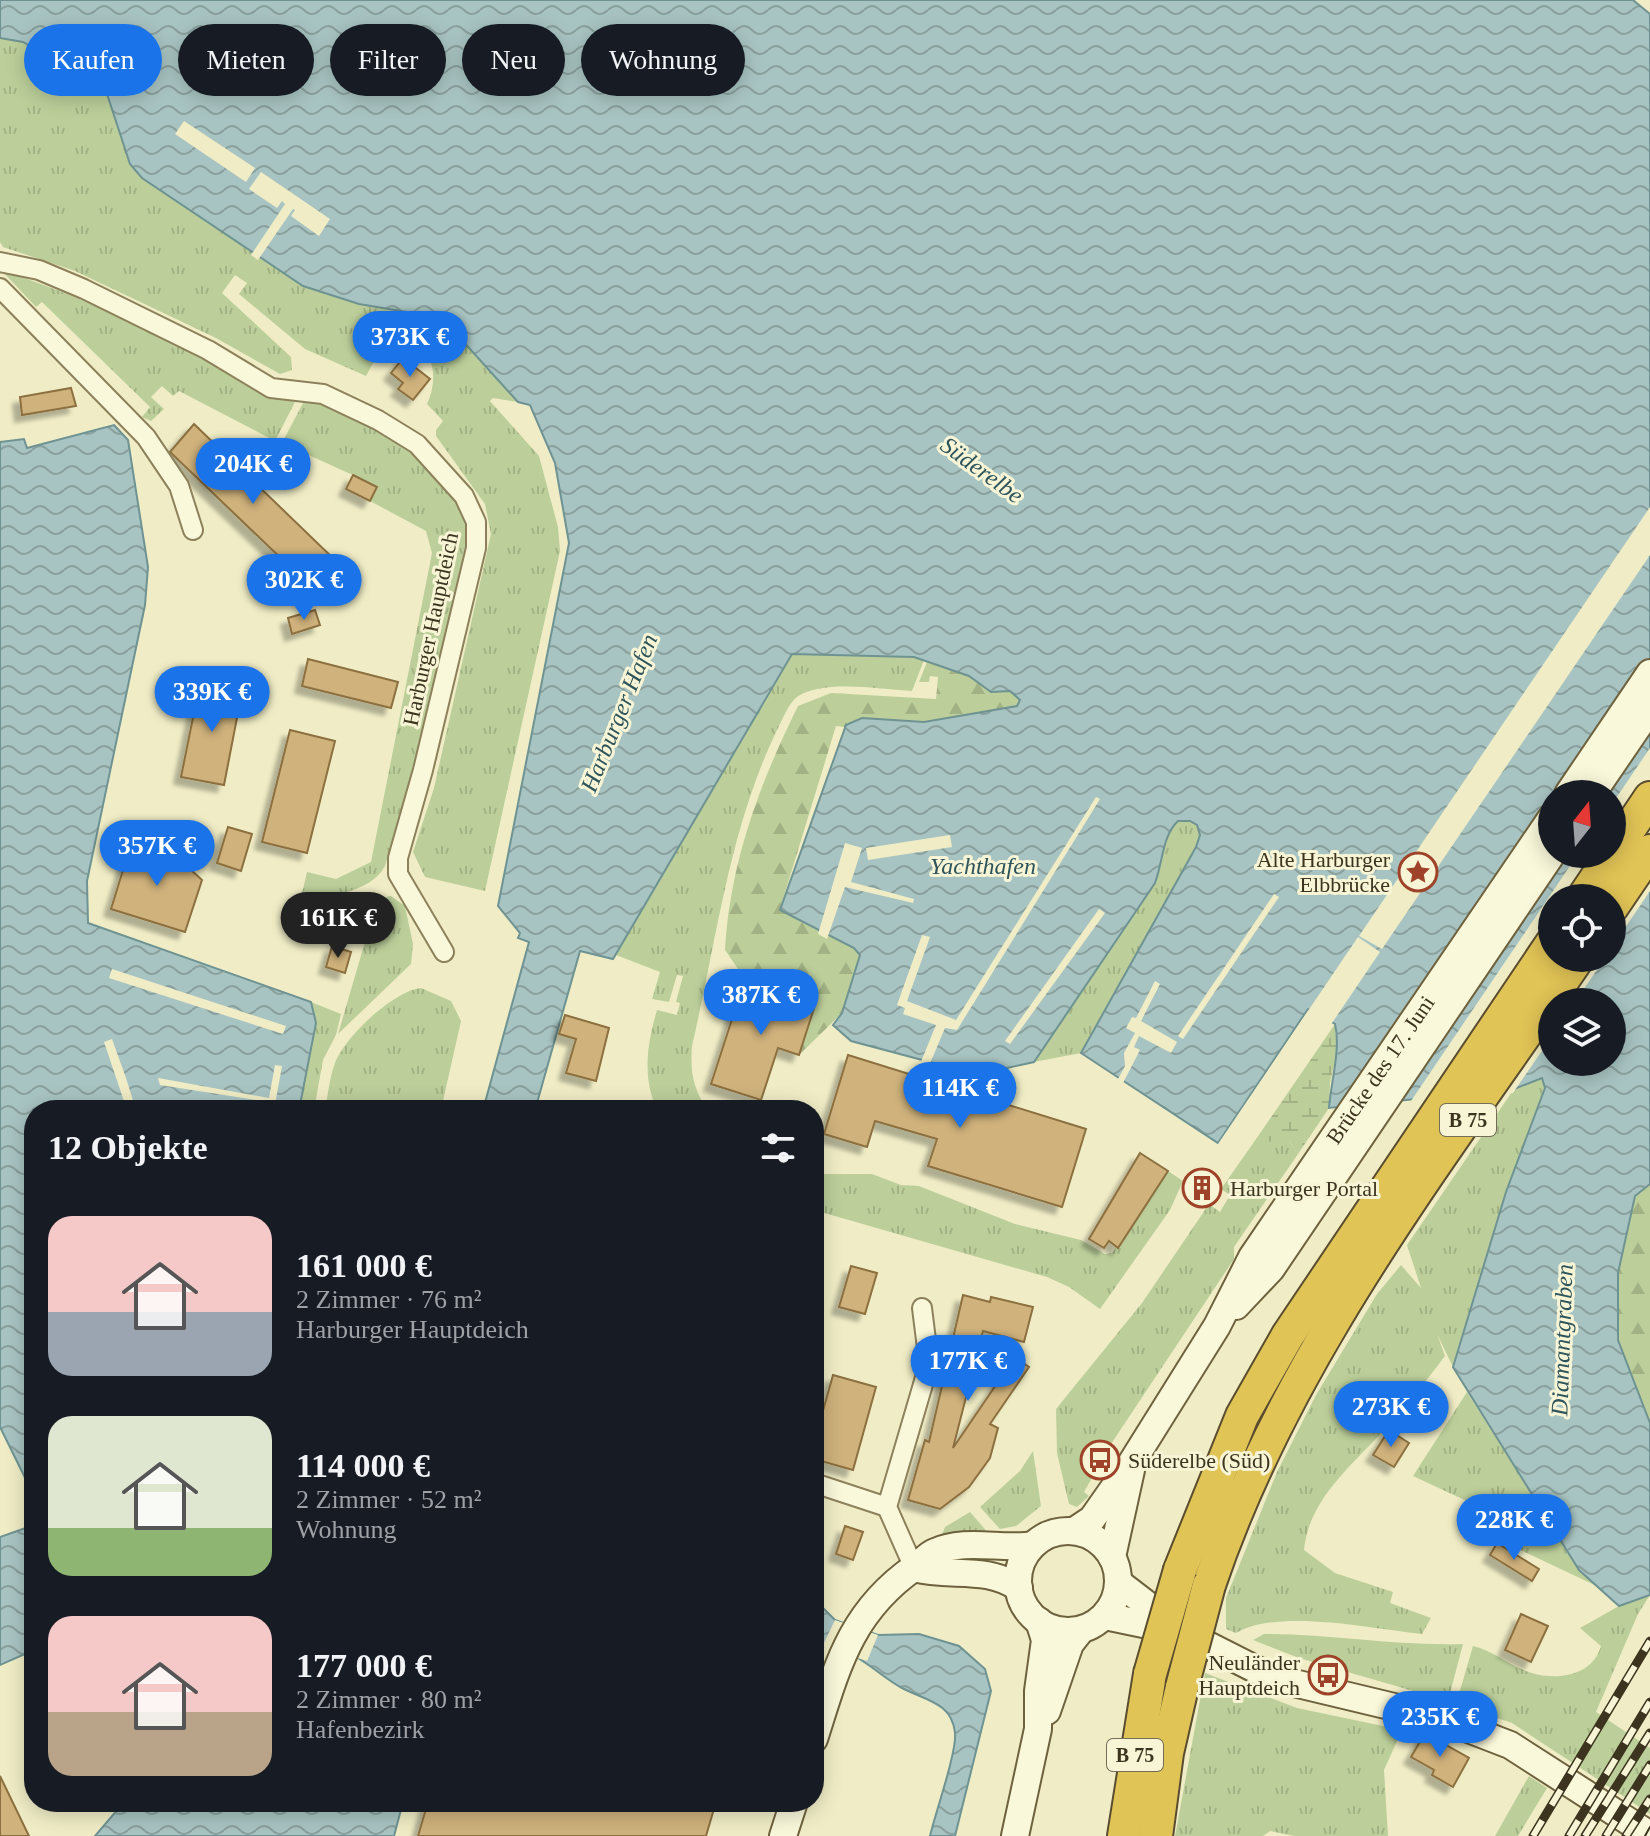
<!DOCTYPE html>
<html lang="de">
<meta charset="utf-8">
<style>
:root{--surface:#171b24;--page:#242831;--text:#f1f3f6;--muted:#9ea1a6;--accent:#1a73e8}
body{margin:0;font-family:Georgia,serif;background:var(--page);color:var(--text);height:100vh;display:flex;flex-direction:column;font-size:30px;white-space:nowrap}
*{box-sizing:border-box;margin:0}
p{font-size:26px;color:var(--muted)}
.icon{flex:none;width:44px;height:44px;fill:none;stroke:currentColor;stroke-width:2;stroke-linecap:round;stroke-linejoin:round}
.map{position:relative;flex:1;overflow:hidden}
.sheet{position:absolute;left:24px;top:1100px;width:800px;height:712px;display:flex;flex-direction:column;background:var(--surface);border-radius:32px;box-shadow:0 4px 20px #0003}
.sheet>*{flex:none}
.banner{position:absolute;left:24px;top:24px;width:800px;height:72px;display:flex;gap:16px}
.needle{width:52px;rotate:17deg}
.fabs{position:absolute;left:1538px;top:780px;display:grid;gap:16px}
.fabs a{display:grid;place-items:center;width:88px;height:88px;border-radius:50%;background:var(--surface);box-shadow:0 4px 20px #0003;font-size:40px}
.price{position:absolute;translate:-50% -68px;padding:0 18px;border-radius:28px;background:var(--accent);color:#fff;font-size:26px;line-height:52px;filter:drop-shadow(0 2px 4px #0008)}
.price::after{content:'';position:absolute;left:50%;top:48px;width:24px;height:18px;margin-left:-12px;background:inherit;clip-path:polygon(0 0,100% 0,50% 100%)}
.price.current{background:#222;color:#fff}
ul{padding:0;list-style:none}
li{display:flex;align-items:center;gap:24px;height:200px;padding:0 24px}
li span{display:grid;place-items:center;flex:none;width:224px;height:160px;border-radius:24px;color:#555}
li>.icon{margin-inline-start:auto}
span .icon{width:96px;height:96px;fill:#fffc;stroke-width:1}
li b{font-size:34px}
h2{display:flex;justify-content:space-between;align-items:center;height:96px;padding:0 24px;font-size:34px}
.tag{padding:0 28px;border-radius:36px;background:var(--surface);box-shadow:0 4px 20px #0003;font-size:28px;line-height:72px}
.tag.current{background:var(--accent);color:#fff}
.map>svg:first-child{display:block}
.grass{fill:url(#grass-tufts)}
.forest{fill:url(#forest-firs)}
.wetland{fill:url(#wetland-marsh)}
.water{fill:url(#water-waves);stroke:#6e9392;stroke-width:2;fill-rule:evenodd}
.pier{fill:#f0edc6}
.building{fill:#cfb27b;stroke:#8c7040;stroke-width:2;filter:url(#shadow)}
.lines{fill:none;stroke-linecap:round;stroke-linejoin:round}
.street-casing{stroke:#8c815b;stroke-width:22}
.secondary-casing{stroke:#6e623e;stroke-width:30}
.highway-casing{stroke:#5a4d2f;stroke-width:36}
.street{stroke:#faf8da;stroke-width:18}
.secondary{stroke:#faf8da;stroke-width:26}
.highway{stroke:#e1c456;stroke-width:32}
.tram{stroke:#3c341f;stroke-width:2}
.rail-casing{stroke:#3c341f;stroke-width:9}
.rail{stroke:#f7f5d6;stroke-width:6;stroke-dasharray:18;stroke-linecap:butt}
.highway-bridge-casing{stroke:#5a4d2f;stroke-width:36;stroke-linecap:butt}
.highway-bridge{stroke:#e1c456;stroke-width:32}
.labels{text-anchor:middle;stroke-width:6;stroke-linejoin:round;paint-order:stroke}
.shield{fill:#f7f5d6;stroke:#746e56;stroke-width:2}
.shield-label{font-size:20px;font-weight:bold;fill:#3c341f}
.street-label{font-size:22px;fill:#3c341f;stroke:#f7f5d6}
.poi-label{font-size:22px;fill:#3c341f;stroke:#f7f5d6;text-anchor:end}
.water-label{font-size:24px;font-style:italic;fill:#2e545c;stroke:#f7f5d6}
</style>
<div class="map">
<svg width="1650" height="1836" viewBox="0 0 1650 1836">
<defs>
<pattern id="grass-tufts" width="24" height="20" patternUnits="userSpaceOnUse" patternTransform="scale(2)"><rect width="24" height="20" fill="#bccf9a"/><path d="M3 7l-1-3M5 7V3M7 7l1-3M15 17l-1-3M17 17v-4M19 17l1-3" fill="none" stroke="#a2b284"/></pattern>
<pattern id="forest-firs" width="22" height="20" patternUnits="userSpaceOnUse" patternTransform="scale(2)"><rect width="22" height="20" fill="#bccf9a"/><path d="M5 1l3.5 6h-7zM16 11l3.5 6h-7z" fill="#a2b284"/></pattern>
<pattern id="wetland-marsh" width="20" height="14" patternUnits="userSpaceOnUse" patternTransform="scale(2)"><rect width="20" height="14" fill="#bccf9a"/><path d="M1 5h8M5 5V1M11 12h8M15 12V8" fill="none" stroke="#a2b284"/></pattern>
<pattern id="water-waves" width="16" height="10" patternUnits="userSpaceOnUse" patternTransform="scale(2)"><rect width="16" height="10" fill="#a8c4c2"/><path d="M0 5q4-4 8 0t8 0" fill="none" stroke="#8aa09d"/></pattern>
<filter id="shadow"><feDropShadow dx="-7" dy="7" stdDeviation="2" flood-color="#0004"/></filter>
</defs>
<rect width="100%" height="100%" fill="#f0edc6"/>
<!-- grass -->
<g class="grass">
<path d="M0,38l23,4 83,49 24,73 12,14 161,108 56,18 83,14 76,84 -25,-4 -3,3 49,55 19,71 2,24 -75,340 -60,-14 -12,-25 21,-64 57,-254 -6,-30 -49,-68v-6l7,-9 -16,-17c12,-26 8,-57 -23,-64l-26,14 -12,22 -61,-27 -66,-55 8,-11 -12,-8 -13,18 69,64 1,13 -12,4 -64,-36 -141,-67 -72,-24 -3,-5z"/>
<path d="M2,271c70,21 134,53 199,86 32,15 59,38 94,45l-20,39 -96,-50 -6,5 -11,-10 -11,11 13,12 -13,12 -9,-4 8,-10 -108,-105 -6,5z"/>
<path d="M303,403h25l87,49 41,47 13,31 -52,232 -32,104c-15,28 -57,29 -85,36l7,-30 29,7 35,-17 61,-309 -6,-22 -56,-30 7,-15 -95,-43z"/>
<path d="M792,654l122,3 10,3 -12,31c-30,-2 -91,-12 -115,6 -9,7 -14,22 -19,31 -49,100 -61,211 -86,318 -2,25 1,44 16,64h-51c-15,-33 -10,-66 0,-100l20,5 3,-12 -4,-1 7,-26 -6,-1 -8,27 -17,-3 8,-27 -44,-17z"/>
<path d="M1178,821h12l8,4 2,10 -4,12 -115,206 -47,9 120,-179c9,-21 8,-47 24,-62z"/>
<polygon points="391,896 405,906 413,944 411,964 338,1034 372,918 320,919 355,903"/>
<path d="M421,988l30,13 10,20 -20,89h-116c3,-14 4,-30 9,-44 8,-27 59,-75 87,-78z"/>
<polygon points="311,1002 341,1014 336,1035 323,1060 314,1110 299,1110 316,1023"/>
<path d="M1542,1077l3,10 -39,105 -53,175 -16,-33 8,22c-18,23 -35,47 -55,68 -34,38 -81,73 -86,126l31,23 58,19 -3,11 41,15 -9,16c-50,-5 -143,-26 -186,-1l-10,-4v-31l51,-126 39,-77 61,-101 24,-29 20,23 -14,-43 107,-156z"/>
<polygon points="1272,1140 1289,1141 1298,1154 1234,1247 1234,1259 1113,1441 1084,1492 1089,1496 1077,1507 1069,1504 1057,1453 1056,1409 1142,1303 1209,1204 1220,1212 1230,1195 1221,1189 1254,1142"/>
<polygon points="1168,1171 1183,1181 1170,1210 1100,1309 1069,1287 1047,1277 814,1210 814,1174 872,1174 901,1185 919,1186 1015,1224 1081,1240 1105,1254 1112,1253"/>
<polygon points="1467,1392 1579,1570 1603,1589 1512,1546 1488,1511 1413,1476"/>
<polygon points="1033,1451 1041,1506 1016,1526 1000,1529 980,1507 1020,1471"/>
<polygon points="970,1512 990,1535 939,1542 945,1527"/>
<path d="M1650,1595l-12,19 -42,98 54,36v66l-138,-91 -56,-19 17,-58c21,5 38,21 59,27 27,8 61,2 69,-27l-21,-18 39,-22z"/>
<path d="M1264,1634c66,0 132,12 199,10l-15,57 -149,-43 -46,-18z"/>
<polygon points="1205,1673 1297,1708 1402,1730 1384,1770 1388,1836 1294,1836 1270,1831 1263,1836 1175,1836"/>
<polygon points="1529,1776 1547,1788 1518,1836 1495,1836"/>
</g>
<!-- forest -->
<g class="forest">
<path d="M927,662l42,14 22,16 19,-1 10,10 -3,5 -105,29 -76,-9 -56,183 74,39 6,8 -18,57 -43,42 17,-53 -71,-23 -20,-29c5,-87 34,-165 73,-244l33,-13 105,6 2,-22 -8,-1 -1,6h-10z"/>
<polygon points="1650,1184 1650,1423 1618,1340 1618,1273 1635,1196"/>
</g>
<!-- wetland -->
<polygon class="wetland" points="1335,1024 1337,1052 1330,1083 1329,1108 1298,1154 1289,1141 1254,1142"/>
<!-- water -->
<g class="water">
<path d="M0,0h1633l17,14v1170l-15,12 -17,77v67l32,83v172l-31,11 -40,-36 -126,-203 53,-175 39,-104 -3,-10 -28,11 -185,19c2,-27 12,-59 6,-84l-27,-15 -90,134 -137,-90 115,-206 4,-12 -3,-10 -7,-4h-12c-16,15 -15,41 -23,62l-121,179 -49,11 -29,-4 -105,-28 -18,-16 9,-12 18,-58 -6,-7 -74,-38 66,-185 16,-7 62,4 93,-16 3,-6 -10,-9 -19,1 -22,-16 -55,-19 -122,-3 -179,305 -33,-8 -45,159h-52l46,-168 -11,-4 2,-5 -22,-27 71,-363 -14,-80 -25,-58 -12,-3 -76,-84 -83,-14 -56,-18 -161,-108 -12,-14 -24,-73 -83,-49 -23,-4zM1552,794h60v60h-60zM1552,898h60v60h-60zM1552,1002h60v60h-60z"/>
<polygon points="114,425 128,440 148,567 145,605 87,881 88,923 311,1002 316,1023 299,1110 34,1110 34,1496 0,1427 0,442 24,439 27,448"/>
<polygon points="34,1525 34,1650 0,1665 0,1537"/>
<path d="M814,1599l21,21 43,15 41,-1 40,12 26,23 6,22 -36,145h-25c5,-22 27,-84 25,-103 -3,-31 -31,-33 -53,-45 -27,-14 -53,-48 -88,-40z"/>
<polygon points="124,1802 403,1802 394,1836 95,1836"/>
</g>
<!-- pier -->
<g class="pier">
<polygon points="184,121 255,168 246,182 175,134"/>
<polygon points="261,172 330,219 319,236 291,216 295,210 293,209 258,260 251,255 285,204 282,201 277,208 249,189"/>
<polygon points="1650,507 1650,555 1382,949 1359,936"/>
<polygon points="1650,748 1650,891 1612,947 1612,898 1552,898 1552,958 1605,958 1575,1002 1552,1002 1552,1036 1513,1093 1409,1104 1578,854 1612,854 1612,804"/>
<polygon points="1096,797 1100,799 957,1030 945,1028 929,1066 920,1064 936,1025 903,1014 905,1008 897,1005 922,935 930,937 907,1001 956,1020"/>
<polygon points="950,835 952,847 868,860 866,848"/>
<polygon points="845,843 862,848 851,882 914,899 913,903 845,887 827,939 818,934"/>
<polygon points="1274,894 1279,897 1183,1039 1178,1036"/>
<polygon points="1099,909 1105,913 1010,1044 1005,1041"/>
<polygon points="1358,937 1380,952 1330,1026 1309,1015 1221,1145 1216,1147"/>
<polygon points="112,969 286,1026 283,1034 109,978"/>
<polygon points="1155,981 1160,984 1141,1021 1177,1042 1171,1053 1139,1036 1134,1047 1140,1050 1122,1085 1117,1081 1125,1066 1124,1053 1135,1033 1126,1028 1132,1017 1136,1018"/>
<polygon points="112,1039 126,1078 136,1110 127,1110 104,1042"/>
<polygon points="275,1065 282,1066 274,1110 267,1110 268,1102 160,1085 158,1078 269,1098"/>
<polygon points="835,1620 878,1635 867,1661 822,1647"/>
</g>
<!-- building -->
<g class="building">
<polygon points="403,358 430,379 413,400 398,389 403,383 391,373"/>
<polygon points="71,388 76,406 22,415 20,397"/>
<polygon points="194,424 336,561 311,587 170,452"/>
<polygon points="353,475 377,487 370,501 346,489"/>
<polygon points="315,610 320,625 292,634 288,618"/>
<polygon points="308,659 398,682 391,708 302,686"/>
<polygon points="200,683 242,692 224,785 181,777"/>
<polygon points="290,730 335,741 307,853 262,842"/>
<polygon points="228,827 252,834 241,871 217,863"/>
<polygon points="132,841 174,854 202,880 185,932 111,909"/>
<polygon points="332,946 351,952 345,973 326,967"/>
<polygon points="745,979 816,1002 799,1055 778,1048 761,1100 711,1084"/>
<polygon points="565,1015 609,1028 596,1081 566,1073 576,1039 559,1034"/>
<polygon points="848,1055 1086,1129 1062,1207 928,1166 937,1139 875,1121 867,1147 824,1134"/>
<polygon points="1140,1153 1168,1171 1118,1248 1109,1241 1104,1248 1089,1239"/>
<polygon points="851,1266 877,1273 865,1314 839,1307"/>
<polygon points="963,1295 990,1302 991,1297 1033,1307 1024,1342 983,1331 953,1448 1015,1357 1029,1367 990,1424 998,1428 990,1458 969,1487 940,1509 908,1500 925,1440 929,1442"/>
<polygon points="833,1375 876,1387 853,1470 814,1459 814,1443"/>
<polygon points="1389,1430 1409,1443 1394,1467 1373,1455"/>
<polygon points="845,1526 863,1532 853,1560 836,1554"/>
<polygon points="1497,1543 1539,1569 1532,1581 1490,1555"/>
<polygon points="1521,1614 1548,1626 1531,1662 1505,1650"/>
<polygon points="1425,1733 1469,1758 1453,1787 1432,1775 1434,1770 1411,1757"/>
<polygon points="0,1776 29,1836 0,1836"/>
<polygon points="428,1802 716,1802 706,1836 418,1836"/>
</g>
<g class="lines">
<!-- street casing -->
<g class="street-casing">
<g id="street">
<polyline points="0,262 39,270 84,289 208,350 271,388 323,394 378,420 417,444 464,496 476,522 476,548 423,770 398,858 398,874 444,952"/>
<polyline points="0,288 146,437 179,486 193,530"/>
<polyline points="814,1483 887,1507"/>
<polyline points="914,1568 887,1507 929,1364 922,1308"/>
</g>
</g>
<!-- secondary casing -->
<g class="secondary-casing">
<g id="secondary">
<polyline points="1568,794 1650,673"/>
<polyline points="1592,794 1650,709"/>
<polyline points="1236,1306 1271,1269 1552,854"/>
<circle cx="1068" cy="1581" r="50"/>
<path id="s1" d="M1074,1531l18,-12 40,-57 85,-136 35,-69 300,-440"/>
<polyline points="1112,1557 1131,1470"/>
<path d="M914,1568c37,10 71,-3 105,20"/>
<polyline points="1119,1583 1184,1633 1273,1678 1440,1718 1510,1745 1650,1835"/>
<polyline points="1105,1616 1172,1630"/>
<polyline points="1047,1711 1070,1644 1081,1630"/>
<path d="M814,1739c23,-72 36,-127 101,-172 7,-4 12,-12 20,-15 30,-14 67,-2 98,-7"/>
<polyline points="783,1836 794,1802"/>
<polyline points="1015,1836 1038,1729 1038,1691 1045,1640 1039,1621"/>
</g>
</g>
<!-- highway casing -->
<g class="highway-casing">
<g id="highway">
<polyline points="1583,898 1650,798"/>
<polyline points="1612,907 1650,851"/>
<polyline points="1180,1570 1242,1416 1288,1335 1552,943"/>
<path d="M1209,1585c78,-232 233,-427 369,-627"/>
<polyline points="1124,1836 1150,1674"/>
<polyline points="1156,1836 1167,1753 1182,1687"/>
</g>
</g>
<!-- street -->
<use href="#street" class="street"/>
<!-- secondary -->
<use href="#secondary" class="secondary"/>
<!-- highway -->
<use href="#highway" class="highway"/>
<!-- tram -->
<polyline class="tram" points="1645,1836 1650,1827"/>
<!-- rail casing -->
<g class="rail-casing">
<g id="rail">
<polyline points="1533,1836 1650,1641"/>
<polyline points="1569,1836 1650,1702"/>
<polyline points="1585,1836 1650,1733"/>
<polyline points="1606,1836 1650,1765"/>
<polyline points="1626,1836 1650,1799"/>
</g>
</g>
<!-- rail -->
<use href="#rail" class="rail"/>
<!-- highway-bridge casing -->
<g class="highway-bridge-casing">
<g id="highway-bridge">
<polyline points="1150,1674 1180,1570"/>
<polyline points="1182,1687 1209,1585"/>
</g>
</g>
<!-- highway-bridge -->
<use href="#highway-bridge" class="highway-bridge"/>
</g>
<!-- icons -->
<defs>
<g id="sight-ring" transform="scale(2)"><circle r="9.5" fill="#f7f5d6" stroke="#9e4329" stroke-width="1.5"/><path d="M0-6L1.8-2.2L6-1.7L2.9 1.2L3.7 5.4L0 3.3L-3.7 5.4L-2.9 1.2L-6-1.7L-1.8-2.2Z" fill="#9e4329"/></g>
<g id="building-ring" transform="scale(2)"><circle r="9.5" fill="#f7f5d6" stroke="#9e4329" stroke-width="1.5"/><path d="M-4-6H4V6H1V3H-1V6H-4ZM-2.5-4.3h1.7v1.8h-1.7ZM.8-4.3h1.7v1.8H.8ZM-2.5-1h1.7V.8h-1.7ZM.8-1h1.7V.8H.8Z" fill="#9e4329"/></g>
<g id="bus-ring" transform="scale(2)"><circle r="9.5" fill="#f7f5d6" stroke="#9e4329" stroke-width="1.5"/><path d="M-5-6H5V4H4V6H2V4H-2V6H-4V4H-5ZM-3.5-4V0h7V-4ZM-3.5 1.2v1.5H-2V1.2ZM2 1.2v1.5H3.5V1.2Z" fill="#9e4329"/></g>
</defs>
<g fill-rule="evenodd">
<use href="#sight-ring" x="1418" y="872"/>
<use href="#building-ring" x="1202" y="1188"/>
<use href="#bus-ring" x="1100" y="1460"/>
<use href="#bus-ring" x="1328" y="1675"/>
</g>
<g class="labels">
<!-- shield labels -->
<g class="shield">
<rect x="1440" y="1104" width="56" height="32" rx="6"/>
<rect x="1107" y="1739" width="56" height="32" rx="6"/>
</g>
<g class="shield-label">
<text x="1468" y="1127">B 75</text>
<text x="1135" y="1762">B 75</text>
</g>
<!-- street labels -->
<g class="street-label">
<text transform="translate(430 629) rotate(-78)" y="8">Harburger Hauptdeich</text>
<text dy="8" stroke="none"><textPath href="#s1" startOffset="556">Brücke des 17. Juni</textPath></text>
</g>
<!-- poi labels -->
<g class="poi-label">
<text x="1390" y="867">Alte Harburger<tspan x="1390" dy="25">Elbbrücke</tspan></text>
<text x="1230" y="1196" text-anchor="start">Harburger Portal</text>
<text x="1128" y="1468" text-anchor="start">Süderelbe (Süd)</text>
<text x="1300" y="1670">Neuländer<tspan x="1300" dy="25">Hauptdeich</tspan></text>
</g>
<!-- water labels -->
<g class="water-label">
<text transform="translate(982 470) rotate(36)" y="8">Süderelbe</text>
<text transform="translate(619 713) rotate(-68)" y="8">Harburger Hafen</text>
<text x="983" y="874">Yachthafen</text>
<text transform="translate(1562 1340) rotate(-88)" y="8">Diamantgraben</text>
</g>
</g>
</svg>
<div class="fabs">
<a><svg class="needle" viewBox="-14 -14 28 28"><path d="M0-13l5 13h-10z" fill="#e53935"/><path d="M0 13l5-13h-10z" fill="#9ea1a6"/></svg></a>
<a><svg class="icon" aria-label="locate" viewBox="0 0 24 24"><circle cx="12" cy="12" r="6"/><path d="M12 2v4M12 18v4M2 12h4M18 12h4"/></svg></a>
<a><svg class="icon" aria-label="layers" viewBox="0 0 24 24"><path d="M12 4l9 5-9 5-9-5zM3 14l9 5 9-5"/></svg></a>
</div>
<b class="price" style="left:410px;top:379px">373K €</b>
<b class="price" style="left:253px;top:506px">204K €</b>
<b class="price" style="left:304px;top:622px">302K €</b>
<b class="price" style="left:212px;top:734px">339K €</b>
<b class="price" style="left:157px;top:888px">357K €</b>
<b class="price current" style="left:338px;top:960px">161K €</b>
<b class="price" style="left:761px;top:1037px">387K €</b>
<b class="price" style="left:960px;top:1130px">114K €</b>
<b class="price" style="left:968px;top:1403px">177K €</b>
<b class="price" style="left:1391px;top:1449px">273K €</b>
<b class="price" style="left:1514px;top:1562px">228K €</b>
<b class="price" style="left:1440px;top:1759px">235K €</b>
<div class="banner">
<a class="tag current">Kaufen</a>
<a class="tag">Mieten</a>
<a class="tag">Filter</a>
<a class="tag">Neu</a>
<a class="tag">Wohnung</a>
</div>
<section class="sheet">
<h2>12 Objekte<svg class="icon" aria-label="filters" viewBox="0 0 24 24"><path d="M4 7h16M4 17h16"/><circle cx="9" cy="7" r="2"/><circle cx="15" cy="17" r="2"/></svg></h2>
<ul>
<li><span style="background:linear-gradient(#f6c9c9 60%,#9aa5b1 0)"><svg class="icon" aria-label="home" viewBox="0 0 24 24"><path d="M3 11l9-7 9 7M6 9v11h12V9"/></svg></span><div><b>161 000 €</b><p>2 Zimmer · 76 m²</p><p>Harburger Hauptdeich</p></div></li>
<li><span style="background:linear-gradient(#dfe7d0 70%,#8fb573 0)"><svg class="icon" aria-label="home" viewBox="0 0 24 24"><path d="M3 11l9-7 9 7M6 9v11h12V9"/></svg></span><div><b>114 000 €</b><p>2 Zimmer · 52 m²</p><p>Wohnung</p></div></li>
<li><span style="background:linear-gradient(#f6c9c9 60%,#b9a48a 0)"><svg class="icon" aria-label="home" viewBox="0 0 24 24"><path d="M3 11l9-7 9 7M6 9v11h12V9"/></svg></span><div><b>177 000 €</b><p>2 Zimmer · 80 m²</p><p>Hafenbezirk</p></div></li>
</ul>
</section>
</div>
